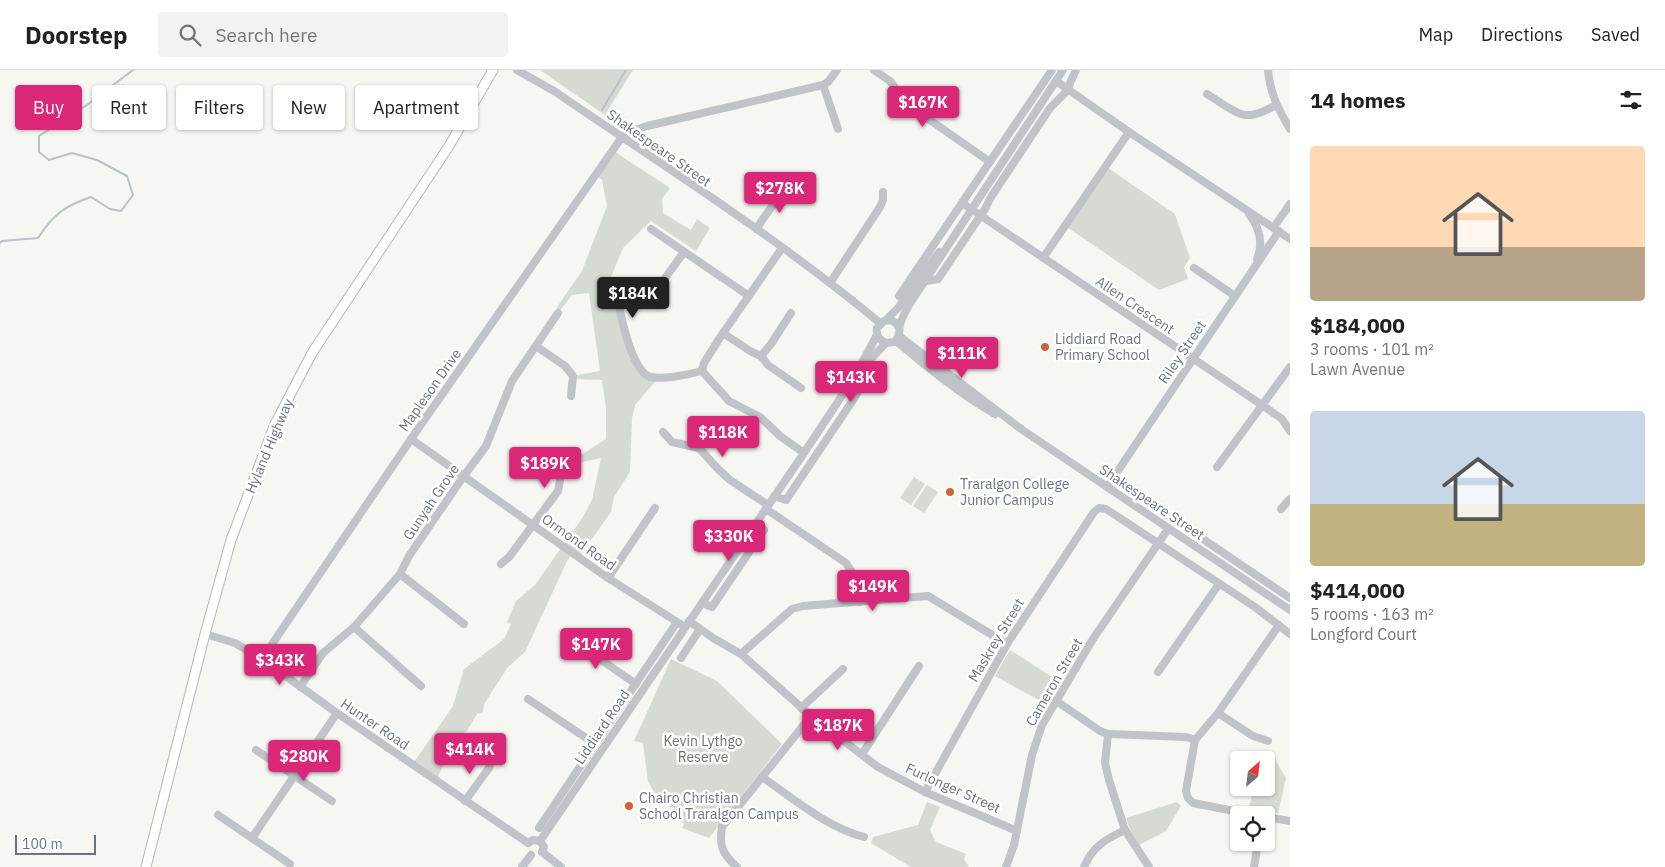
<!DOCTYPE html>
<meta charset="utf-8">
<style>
:root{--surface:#fff;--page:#f2f2f2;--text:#202124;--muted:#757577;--line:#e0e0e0;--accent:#db2777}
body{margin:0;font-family:"IBM Plex Sans",sans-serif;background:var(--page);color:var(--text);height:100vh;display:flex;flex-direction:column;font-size:19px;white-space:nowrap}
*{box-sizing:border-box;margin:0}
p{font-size:16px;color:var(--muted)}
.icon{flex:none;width:28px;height:28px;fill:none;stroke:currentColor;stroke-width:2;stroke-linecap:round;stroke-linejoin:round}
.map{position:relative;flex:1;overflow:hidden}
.side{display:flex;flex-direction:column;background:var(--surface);width:375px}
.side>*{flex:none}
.banner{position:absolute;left:15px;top:15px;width:475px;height:45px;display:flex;gap:10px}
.needle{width:32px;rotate:28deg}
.buttons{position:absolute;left:1230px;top:681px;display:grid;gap:10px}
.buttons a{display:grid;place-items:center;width:45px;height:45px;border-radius:5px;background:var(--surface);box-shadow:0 1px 4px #0004;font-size:25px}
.scale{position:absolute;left:15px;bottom:12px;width:81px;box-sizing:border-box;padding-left:5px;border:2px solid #687581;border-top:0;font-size:14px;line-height:18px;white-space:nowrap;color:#687581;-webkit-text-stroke:4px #fff;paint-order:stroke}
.price{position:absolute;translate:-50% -42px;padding:0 11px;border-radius:5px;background:var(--accent);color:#fff;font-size:16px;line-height:32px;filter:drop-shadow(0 1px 2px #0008)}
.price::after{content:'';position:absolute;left:50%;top:30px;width:15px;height:11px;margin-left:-8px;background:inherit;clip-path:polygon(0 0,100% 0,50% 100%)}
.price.active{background:#222;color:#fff}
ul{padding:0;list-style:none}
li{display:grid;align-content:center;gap:10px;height:265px;padding:0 20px}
li span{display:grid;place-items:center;height:155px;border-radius:5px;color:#555}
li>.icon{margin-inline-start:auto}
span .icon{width:90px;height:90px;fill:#fffc;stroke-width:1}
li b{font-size:21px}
h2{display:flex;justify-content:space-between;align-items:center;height:60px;padding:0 20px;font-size:21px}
.pill{padding:0 18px;border-radius:5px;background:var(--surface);box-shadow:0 1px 4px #0004;font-size:18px;line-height:45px}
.pill.active{background:var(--accent);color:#fff}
header{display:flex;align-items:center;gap:30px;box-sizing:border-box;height:70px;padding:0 25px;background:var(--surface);border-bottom:1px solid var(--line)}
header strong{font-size:24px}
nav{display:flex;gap:28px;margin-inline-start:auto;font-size:18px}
.search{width:350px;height:45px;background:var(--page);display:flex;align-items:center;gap:12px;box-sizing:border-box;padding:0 18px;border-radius:5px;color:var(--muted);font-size:19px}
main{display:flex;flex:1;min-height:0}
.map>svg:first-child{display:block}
.green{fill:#d5dbd3}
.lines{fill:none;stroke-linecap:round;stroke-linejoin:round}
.stream{stroke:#b9c2c7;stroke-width:2}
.major-casing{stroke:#b4b7bb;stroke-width:11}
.minor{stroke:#c0c3c7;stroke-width:8}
.major{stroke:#fff;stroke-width:9}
.poi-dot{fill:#d26338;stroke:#fff;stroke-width:2}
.labels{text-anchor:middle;stroke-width:5;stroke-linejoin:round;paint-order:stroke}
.street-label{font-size:14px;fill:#687581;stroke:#fff}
.poi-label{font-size:14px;fill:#687581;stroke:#fff;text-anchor:start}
.park-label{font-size:14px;fill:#697966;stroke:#fff}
</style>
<header>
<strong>Doorstep</strong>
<div class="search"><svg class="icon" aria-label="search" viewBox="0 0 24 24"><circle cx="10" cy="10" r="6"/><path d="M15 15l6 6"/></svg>Search here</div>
<nav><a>Map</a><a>Directions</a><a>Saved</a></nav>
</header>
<main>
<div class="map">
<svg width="1290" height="797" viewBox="0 0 1290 797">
<rect width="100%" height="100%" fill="#f6f6f3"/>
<!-- green -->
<g class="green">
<polygon points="540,0 633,0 605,45"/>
<polygon points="612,80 670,118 662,129 663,143 691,160 697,149 710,158 696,181 651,151 623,178 611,207 628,225 624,229 621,248 640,296 649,304 659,307 635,335 632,348 630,402 614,427 611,442 579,487 573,483 567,491 525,582 508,597 484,634 483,642 477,644 467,661 457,667 453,674 436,711 412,695 453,636 464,599 504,569 511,554 507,552 516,531 535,515 583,447 592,430 601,388 563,396 564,389 578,387 606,369 606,339 602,310 573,309 573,306 600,301 589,223 572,225 558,243 557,237 582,201 607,136 602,110 595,105"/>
<polygon points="1108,98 1175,144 1190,188 1184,197 1188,209 1159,220 1067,157"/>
<polygon points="914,407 925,414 911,435 900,428"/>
<polygon points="927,415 938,422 924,443 913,436"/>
<polygon points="1010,580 1057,610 1044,633 995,606"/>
<polygon points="671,589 717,611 782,674 709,768 682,758 684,754 676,745 674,738 662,734 648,712 643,673 634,671"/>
<polygon points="1263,683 1271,683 1286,708 1278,743 1249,737 1254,718 1266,718 1266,690 1262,690"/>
<polygon points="927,732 940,737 930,760 936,772 966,784 964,789 969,797 911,797 871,773 873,767 918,755"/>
<polygon points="1177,732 1181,736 1166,761 1139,775 1131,762 1126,748"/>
</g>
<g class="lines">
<!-- stream -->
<g class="stream">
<polyline points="602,40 626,0"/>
<path d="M0,173l2,-2 36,-3c15,-23 26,-32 53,-41l19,12 11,2 12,-16 -6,-19 -30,-16 -25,-7 -23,7 -10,-8v-16l48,-31 46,-35"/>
</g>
<!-- major casing -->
<g class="major-casing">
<polyline id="major" points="146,797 205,564 231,470 275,354 312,283 449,76 493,0"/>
</g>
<!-- minor -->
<g class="minor">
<path d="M517,0l37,21c110,75 224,147 326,232"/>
<polyline points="874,0 890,11 907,34 990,92"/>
<path d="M1268,0c2,23 10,39 22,59"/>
<polyline points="1056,11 1129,62 1290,169"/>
<polyline points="823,15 838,59"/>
<path d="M1207,24c10,6 28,20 39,21 10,1 21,-5 30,-10"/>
<polyline points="962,133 1262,335 1282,349 1290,361"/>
<path d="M1249,144c10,13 15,28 8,45"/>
<polyline points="1274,157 1290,134"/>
<polyline points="651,159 749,226"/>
<polyline points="756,159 786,116"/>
<polyline points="782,178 721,266 704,293 702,301 729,331 760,347 780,366 804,383"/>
<path d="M684,182l-26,36 -30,7 -9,10c3,17 13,62 29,71 11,5 43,-2 54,-5"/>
<polyline points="1043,188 1129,62"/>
<polyline points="1194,198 1235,226"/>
<polyline points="926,211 938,209 985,139 991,127 1050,38 1068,20 1070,13 1076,0"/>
<polyline points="830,213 880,137 883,130 883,122"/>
<polyline points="899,226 1052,0"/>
<polyline points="886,250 898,238 939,182"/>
<path d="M899,258c-3,-7 -8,-9 -15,-7l-7,7c-2,11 8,18 19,13 4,-6 3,-10 4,-16 2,-8 6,-14 9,-20l154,-235"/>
<polyline points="723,263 750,281 761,286 768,295 801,318"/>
<polyline points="899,266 1021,359 1290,540"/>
<path d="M896,271c31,26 64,53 99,73"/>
<polyline points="536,276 565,296 573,306 571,326"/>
<polyline points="761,286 771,274 791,243"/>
<polyline points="863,297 886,273"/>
<polyline points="663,362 672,372 699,378 718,399 730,410 768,435"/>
<polyline points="411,369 608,508 685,557"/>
<polyline points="1217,397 1290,297"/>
<polyline points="1113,408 1290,528"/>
<polyline points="1107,417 1279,161"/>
<polyline points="774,426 786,430 855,327 862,314 855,306"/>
<polyline points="766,439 846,493 859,513 860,532"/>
<polyline points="1281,439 1290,429"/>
<polyline points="501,494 509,487 558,421 564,386"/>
<polyline points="400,504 464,554"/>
<polyline points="608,508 655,438"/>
<polyline points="702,533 712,537 764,460 757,452"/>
<polyline points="689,551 713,568 741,584 811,646 878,697 925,722 1017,761"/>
<polyline points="354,557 421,616"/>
<polyline points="205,564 235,573 262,589 337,643 528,773"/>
<polyline points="568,567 636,614"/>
<polyline points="741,584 792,539 803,536 928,526 1007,574"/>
<polyline points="681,588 700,559"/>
<polyline points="262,589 411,369 622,67 635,60 647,56 823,15 828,12 837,0"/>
<polyline points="1158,602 1219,514"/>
<polyline points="300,617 323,583 354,557 400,504 409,486 463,407 486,376 512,311 558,243"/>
<polyline points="528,629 595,674"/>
<polyline points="1055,630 1100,661 1108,664 1186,667 1195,670"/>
<polyline points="801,638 843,599"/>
<polyline points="1218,643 1253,666 1268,671"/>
<polyline points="1108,664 1105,693 1109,710 1125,760 1149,797"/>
<polyline points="256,680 332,731"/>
<polyline points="862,684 919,596"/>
<path d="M762,707c32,22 64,50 102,60"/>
<polyline points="925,722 1007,574 1094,442 1099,438 1106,439 1255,537 1290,564"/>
<polyline points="465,731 489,698 492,688"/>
<polyline points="218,745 290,794"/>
<polyline points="1255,745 1193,733 1188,728 1186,721 1195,670 1218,643 1279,555"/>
<polyline points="1266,747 1290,751"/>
<polyline points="539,758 677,552"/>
<polyline points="252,768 337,643"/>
<polyline points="540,771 804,383 855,306 877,265"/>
<polyline points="528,773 533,770 540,771 544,777 542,782"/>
<polyline points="542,782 561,797"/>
<polyline points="522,797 531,785"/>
<path d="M737,797c-15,-13 -18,-22 -15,-40l89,-111"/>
<polyline points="1006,797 1014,775 1032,685 1042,655 1093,569 1168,459"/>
<path d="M1084,797c8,-20 22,-28 41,-37"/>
<polyline points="1254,797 1258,772"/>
</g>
<!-- major -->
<use href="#major" class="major"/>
</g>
<!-- markers -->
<g class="poi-dot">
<circle cx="1045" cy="277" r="5"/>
<circle cx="950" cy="422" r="5"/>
<circle cx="629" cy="736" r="5"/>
</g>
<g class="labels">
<!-- street labels -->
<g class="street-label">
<text transform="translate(659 78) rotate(35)" y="5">Shakespeare Street</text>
<text transform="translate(1135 235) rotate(34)" y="5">Allen Crescent</text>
<text transform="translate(1182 282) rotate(-56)" y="5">Riley Street</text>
<text transform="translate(430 320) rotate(-55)" y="5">Mapleson Drive</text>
<text transform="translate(269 376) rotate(-67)" y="5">Hyland Highway</text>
<text transform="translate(431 432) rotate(-56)" y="5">Gunyah Grove</text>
<text transform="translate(1152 432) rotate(34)" y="5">Shakespeare Street</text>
<text transform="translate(579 472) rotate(35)" y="5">Ormond Road</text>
<text transform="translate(996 570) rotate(-59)" y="5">Maskrey Street</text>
<text transform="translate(1054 612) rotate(-60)" y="5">Cameron Street</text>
<text transform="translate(375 654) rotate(34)" y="5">Hunter Road</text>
<text transform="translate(602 657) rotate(-56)" y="5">Liddiard Road</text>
<text transform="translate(953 718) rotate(24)" y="5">Furlonger Street</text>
</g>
<!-- poi labels -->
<g class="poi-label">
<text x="1055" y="274">Liddiard Road<tspan x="1055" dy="16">Primary School</tspan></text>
<text x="960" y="419">Traralgon College<tspan x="960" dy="16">Junior Campus</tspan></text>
<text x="639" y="733">Chairo Christian<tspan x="639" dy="16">School Traralgon Campus</tspan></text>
</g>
<!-- park labels -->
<g class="park-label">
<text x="703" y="676">Kevin Lythgo<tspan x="703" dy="16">Reserve</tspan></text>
</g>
</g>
</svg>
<div class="buttons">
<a><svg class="needle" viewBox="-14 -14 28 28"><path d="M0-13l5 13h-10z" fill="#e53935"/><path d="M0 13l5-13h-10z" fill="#757577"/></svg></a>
<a><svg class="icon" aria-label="locate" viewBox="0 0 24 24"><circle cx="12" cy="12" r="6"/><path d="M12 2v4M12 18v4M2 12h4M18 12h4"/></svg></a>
</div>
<div class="scale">100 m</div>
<b class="price" style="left:923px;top:58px">$167K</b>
<b class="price" style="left:780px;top:144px">$278K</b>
<b class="price active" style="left:633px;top:249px">$184K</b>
<b class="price" style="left:962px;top:309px">$111K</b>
<b class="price" style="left:851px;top:333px">$143K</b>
<b class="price" style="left:723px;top:388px">$118K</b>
<b class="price" style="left:545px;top:419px">$189K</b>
<b class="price" style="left:729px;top:492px">$330K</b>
<b class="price" style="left:873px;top:542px">$149K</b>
<b class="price" style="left:596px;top:600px">$147K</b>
<b class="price" style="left:280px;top:616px">$343K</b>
<b class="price" style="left:838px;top:681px">$187K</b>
<b class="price" style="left:470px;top:705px">$414K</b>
<b class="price" style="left:304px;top:712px">$280K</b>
<div class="banner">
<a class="pill active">Buy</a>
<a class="pill">Rent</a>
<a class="pill">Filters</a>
<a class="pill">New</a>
<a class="pill">Apartment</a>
</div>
</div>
<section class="side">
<h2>14 homes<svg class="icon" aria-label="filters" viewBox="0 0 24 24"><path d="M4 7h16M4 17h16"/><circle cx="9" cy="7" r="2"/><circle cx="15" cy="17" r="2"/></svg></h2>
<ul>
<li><span style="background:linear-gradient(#ffd9b3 65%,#b9a48a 0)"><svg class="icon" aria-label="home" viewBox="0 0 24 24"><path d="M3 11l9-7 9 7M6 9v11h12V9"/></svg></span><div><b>$184,000</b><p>3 rooms · 101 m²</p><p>Lawn Avenue</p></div></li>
<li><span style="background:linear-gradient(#c9d6e8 60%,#c2b280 0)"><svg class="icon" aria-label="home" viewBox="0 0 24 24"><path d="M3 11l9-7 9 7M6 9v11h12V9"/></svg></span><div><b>$414,000</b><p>5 rooms · 163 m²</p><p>Longford Court</p></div></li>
</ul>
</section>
</main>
